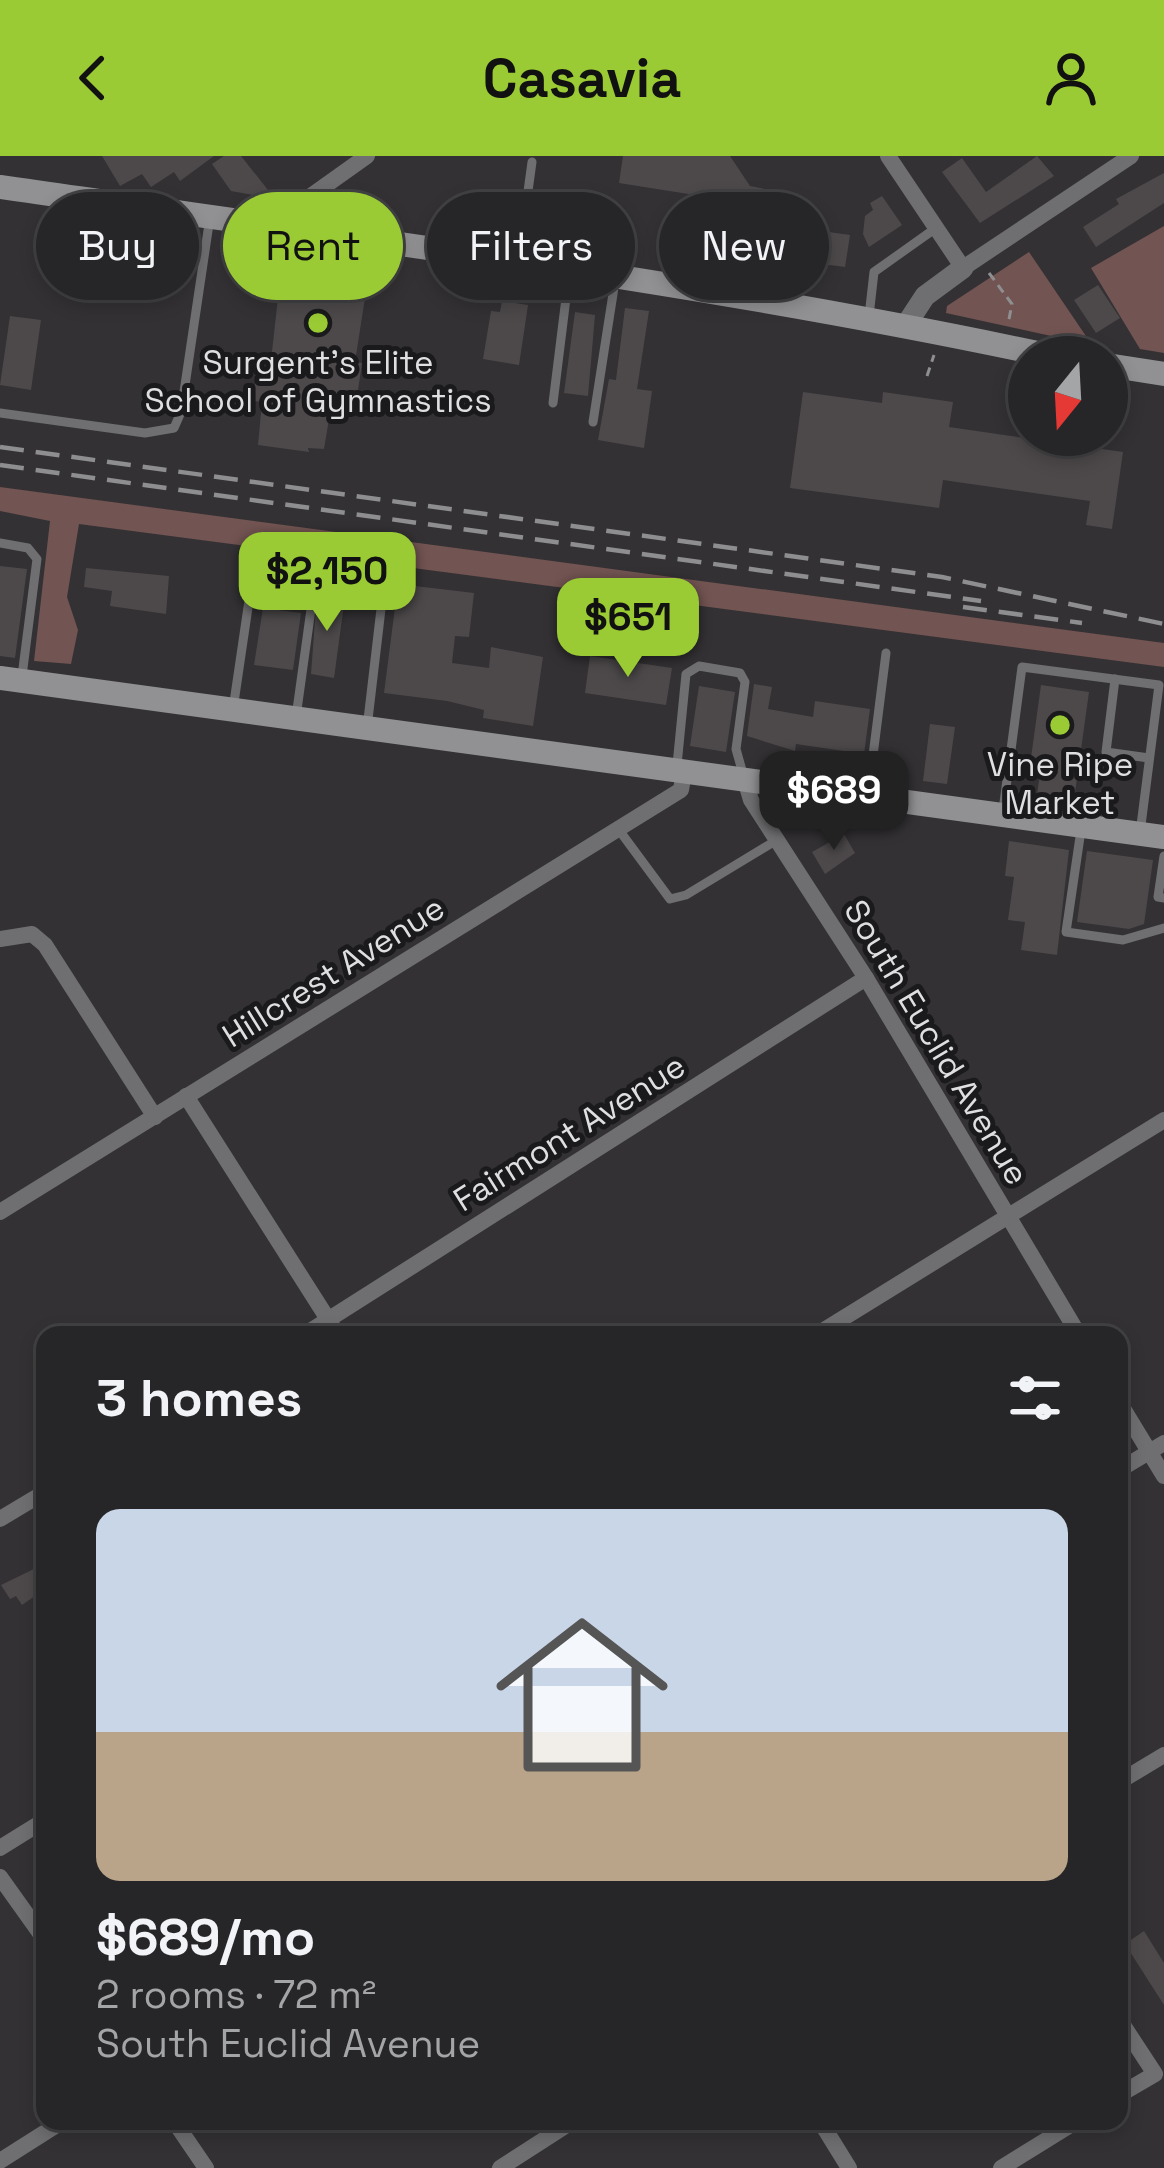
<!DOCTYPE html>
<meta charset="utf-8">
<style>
:root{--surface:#262527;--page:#323133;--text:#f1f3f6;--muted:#a4a5a7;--line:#424244;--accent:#9acb34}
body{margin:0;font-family:"Space Grotesk",sans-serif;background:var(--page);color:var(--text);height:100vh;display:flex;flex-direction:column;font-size:45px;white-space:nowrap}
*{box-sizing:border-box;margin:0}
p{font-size:39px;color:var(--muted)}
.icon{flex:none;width:66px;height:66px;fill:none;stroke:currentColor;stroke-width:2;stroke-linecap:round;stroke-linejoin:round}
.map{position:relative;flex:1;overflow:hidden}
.sheet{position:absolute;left:36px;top:1170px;width:1092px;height:804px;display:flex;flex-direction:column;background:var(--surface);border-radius:24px;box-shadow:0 6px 18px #0003,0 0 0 3px var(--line)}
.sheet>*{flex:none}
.hud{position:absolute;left:36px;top:36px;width:1092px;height:108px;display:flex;gap:24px}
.needle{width:78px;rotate:198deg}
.buttons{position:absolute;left:1008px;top:180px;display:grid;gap:24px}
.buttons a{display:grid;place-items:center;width:120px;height:120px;border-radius:50%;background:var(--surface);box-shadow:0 6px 18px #0003,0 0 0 3px var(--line);font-size:60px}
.price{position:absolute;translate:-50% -102px;padding:0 27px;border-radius:24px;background:var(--accent);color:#111;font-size:39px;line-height:78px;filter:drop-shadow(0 3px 6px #0008)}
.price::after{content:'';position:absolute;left:50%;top:72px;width:36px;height:27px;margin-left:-18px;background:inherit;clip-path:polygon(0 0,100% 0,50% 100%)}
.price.selected{background:#222;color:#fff}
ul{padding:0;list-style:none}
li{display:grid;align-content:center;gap:24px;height:636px;padding:0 60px}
li span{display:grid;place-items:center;height:372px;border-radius:24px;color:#555}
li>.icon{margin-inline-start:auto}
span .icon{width:216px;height:216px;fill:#fffc;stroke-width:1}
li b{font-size:51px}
h2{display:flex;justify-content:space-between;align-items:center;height:144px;padding:0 60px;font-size:51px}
.chip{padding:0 42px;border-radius:54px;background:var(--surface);box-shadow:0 6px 18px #0003,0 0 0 3px var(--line);font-size:42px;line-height:108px}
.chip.selected{background:var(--accent);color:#111}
header{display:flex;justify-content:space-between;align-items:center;height:156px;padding:0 60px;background:var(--accent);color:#111;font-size:54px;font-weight:800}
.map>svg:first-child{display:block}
.green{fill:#725452}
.building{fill:#4d494b}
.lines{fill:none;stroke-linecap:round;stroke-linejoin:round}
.path{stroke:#8f8e90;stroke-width:3;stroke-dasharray:9 6;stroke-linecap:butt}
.service{stroke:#6f6f71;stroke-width:9}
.minor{stroke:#6f6f71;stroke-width:16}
.tertiary{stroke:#6f6f71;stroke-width:21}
.secondary{stroke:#919194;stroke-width:24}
.rail{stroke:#8e8d8f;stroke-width:4.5;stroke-dasharray:24 12;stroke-linecap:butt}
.poi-dot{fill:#9acb34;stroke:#1a191b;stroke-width:4.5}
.labels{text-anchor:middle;stroke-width:10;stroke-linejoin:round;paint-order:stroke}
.poi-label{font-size:33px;fill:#dfdee0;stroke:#1a191b}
.street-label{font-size:33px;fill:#dfdee0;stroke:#1a191b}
</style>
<header><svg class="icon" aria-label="back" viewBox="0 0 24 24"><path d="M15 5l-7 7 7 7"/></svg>Casavia<svg class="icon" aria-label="person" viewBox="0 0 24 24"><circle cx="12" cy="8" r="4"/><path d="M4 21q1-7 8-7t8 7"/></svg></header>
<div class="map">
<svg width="1164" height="2012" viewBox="0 0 1164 2012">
<rect width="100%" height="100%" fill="#333134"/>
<!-- green -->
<g class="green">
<polygon points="1164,70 1164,197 1140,193 1091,112"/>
<polygon points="1029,96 1092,189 946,157 947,150"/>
<polygon points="0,331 1164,487 1164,511 79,368 67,441 78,474 71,508 34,505 50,365 0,355"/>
</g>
<!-- building -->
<g class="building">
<polygon points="102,0 214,0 180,25 174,16 151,31 142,18 120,30"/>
<polygon points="224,0 241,0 268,34 259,40 231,35 212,8"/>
<polygon points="623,0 730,0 750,30 775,35 770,68 718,62 720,43 619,27"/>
<polygon points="1037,0 1054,20 980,67 942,16 962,2 986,36"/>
<polygon points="1164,17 1164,47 1096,91 1083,71 1119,48 1116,43"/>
<polygon points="882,40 902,69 869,91 863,78 865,60 873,54 870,47"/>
<polygon points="822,75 850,79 845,111 822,108"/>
<polygon points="281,114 367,129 355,206 362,207 354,261 330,257 324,293 308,292 309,296 258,289 262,246 253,245 257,210 270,214"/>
<polygon points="1098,129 1120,162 1096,177 1074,144"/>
<polygon points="502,145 528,149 519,209 483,203 491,155 500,156"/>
<polygon points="625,152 649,155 637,233 652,235 644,292 598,284 609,223 616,224"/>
<polygon points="575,156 595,159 588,240 564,237"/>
<polygon points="10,160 41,164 31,234 0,229"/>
<polygon points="803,236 882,247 883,236 953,246 949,271 1123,296 1112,373 1086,369 1090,345 943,324 939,352 790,332"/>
<polygon points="0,410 27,413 15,502 0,500"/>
<polygon points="86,412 169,420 166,458 110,450 112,435 84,431"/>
<polygon points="398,428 474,437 469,481 455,480 452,507 489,512 491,491 543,501 533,570 483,562 484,554 447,545 384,537"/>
<polygon points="317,438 345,441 334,522 311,518"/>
<polygon points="263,452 301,457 293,514 254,509"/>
<polygon points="590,500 672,512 666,549 585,537"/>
<polygon points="754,528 772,531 768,553 813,561 815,545 870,553 864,598 796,588 795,595 747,580"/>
<polygon points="1041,529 1089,536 1074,644 1037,639 1042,603 1031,602"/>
<polygon points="699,530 735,536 726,596 690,590"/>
<polygon points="930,568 955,571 947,628 923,625"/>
<polygon points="844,678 855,697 825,718 812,696"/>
<polygon points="1009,685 1069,694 1057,799 1021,794 1025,766 1008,764 1014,721 1005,720"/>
<polygon points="1087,695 1153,704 1144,768 1129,773 1077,766"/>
<polygon points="38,1411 45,1433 22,1449 16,1440 10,1443 1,1429"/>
<polygon points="1144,1775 1164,1807 1164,1849 1125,1788"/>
</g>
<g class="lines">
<!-- path -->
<g class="path">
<polyline points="989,117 1012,148 1008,168"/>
<polyline points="927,220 934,199"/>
</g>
<!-- service -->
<g class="service">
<polyline points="519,101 532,6"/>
<polyline points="869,160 874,116 936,72"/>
<polyline points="553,247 569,118"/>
<polyline points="0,257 145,277 174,272 181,256 210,61"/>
<polyline points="593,266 615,125"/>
<polyline points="0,387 28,392 37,403 22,520"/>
<polyline points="1115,523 1106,596 1149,602"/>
<polyline points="233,553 251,431 302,430 312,446 296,561"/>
<polyline points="367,572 381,453"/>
<polyline points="677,609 686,518 699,510 740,517 745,526 736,593 743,618"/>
<polyline points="868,639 886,497"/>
<polyline points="1003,654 1022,511 1159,529 1140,677"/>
<polyline points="619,674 670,743 686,739 777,684"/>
<polyline points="1081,674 1066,776 1123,784 1164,772"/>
<polyline points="1164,700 1158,741 1164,742"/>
</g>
<!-- minor -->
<g class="minor">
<polyline points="888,0 963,112 1131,0"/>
<polyline points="287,72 301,47 367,0"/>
<polyline points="745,624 751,644 866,822 1079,1179"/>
<polyline points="0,783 32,778 45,789 155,961"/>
<polyline points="186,940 338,1179"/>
<polyline points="0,1056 681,634 684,616"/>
<polyline points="304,1179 866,822"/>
<polyline points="816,1179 1164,964"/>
<polyline points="1119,1246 1164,1320"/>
<polyline points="1119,1314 1164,1287"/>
<polyline points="0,1363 45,1336"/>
<polyline points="1119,1626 1164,1599"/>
<polyline points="0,1692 45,1664"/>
<polyline points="0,1721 45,1784"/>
<polyline points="1119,1863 1155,1918 1119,1939"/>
<polyline points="174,1965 206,2012"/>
<polyline points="820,1965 849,2012"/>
<polyline points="0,2005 63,1965"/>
<polyline points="500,2012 573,1965"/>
<polyline points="1001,2012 1077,1965"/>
</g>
<!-- tertiary -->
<polyline class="tertiary" points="906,169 925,140 963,112"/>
<!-- secondary -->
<g class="secondary">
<path d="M0,31c353,51 707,95 1056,170"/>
<polyline points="1107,209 1164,218"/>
<polyline points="0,522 1164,681"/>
</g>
<!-- rail -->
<g class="rail">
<polyline points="0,291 942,421 1164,468"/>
<polyline points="0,309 981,445"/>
<polyline points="963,451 1082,467"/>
</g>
</g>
<!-- markers -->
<g class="poi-dot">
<circle cx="318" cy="167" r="12"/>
<circle cx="1060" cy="569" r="12"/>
</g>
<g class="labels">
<!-- poi labels -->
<g class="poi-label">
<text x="318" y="218">Surgent's Elite<tspan x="318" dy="38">School of Gymnastics</tspan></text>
<text x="1060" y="620">Vine Ripe<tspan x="1060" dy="38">Market</tspan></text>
</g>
<!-- street labels -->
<g class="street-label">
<text transform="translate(333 815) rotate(-32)" y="12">Hillcrest Avenue</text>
<text transform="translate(937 886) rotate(59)" y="12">South Euclid Avenue</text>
<text transform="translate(569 976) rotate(-32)" y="12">Fairmont Avenue</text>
</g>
</g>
</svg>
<div class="buttons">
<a><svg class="needle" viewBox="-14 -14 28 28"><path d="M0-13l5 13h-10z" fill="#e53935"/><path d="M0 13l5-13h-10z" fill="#a4a5a7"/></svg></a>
</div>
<b class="price" style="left:327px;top:478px">$2,150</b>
<b class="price" style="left:628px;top:524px">$651</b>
<b class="price selected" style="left:834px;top:697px">$689</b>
<div class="hud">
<a class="chip">Buy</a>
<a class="chip selected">Rent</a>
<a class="chip">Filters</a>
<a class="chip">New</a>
</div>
<section class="sheet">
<h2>3 homes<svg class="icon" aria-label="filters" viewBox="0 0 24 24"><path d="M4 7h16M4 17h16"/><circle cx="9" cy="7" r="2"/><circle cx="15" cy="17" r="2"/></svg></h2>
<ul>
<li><span style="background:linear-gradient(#c9d6e8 60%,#b9a48a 0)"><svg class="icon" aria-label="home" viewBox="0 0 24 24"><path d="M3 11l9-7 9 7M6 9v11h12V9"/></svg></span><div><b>$689/mo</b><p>2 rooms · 72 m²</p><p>South Euclid Avenue</p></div></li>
</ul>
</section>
</div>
